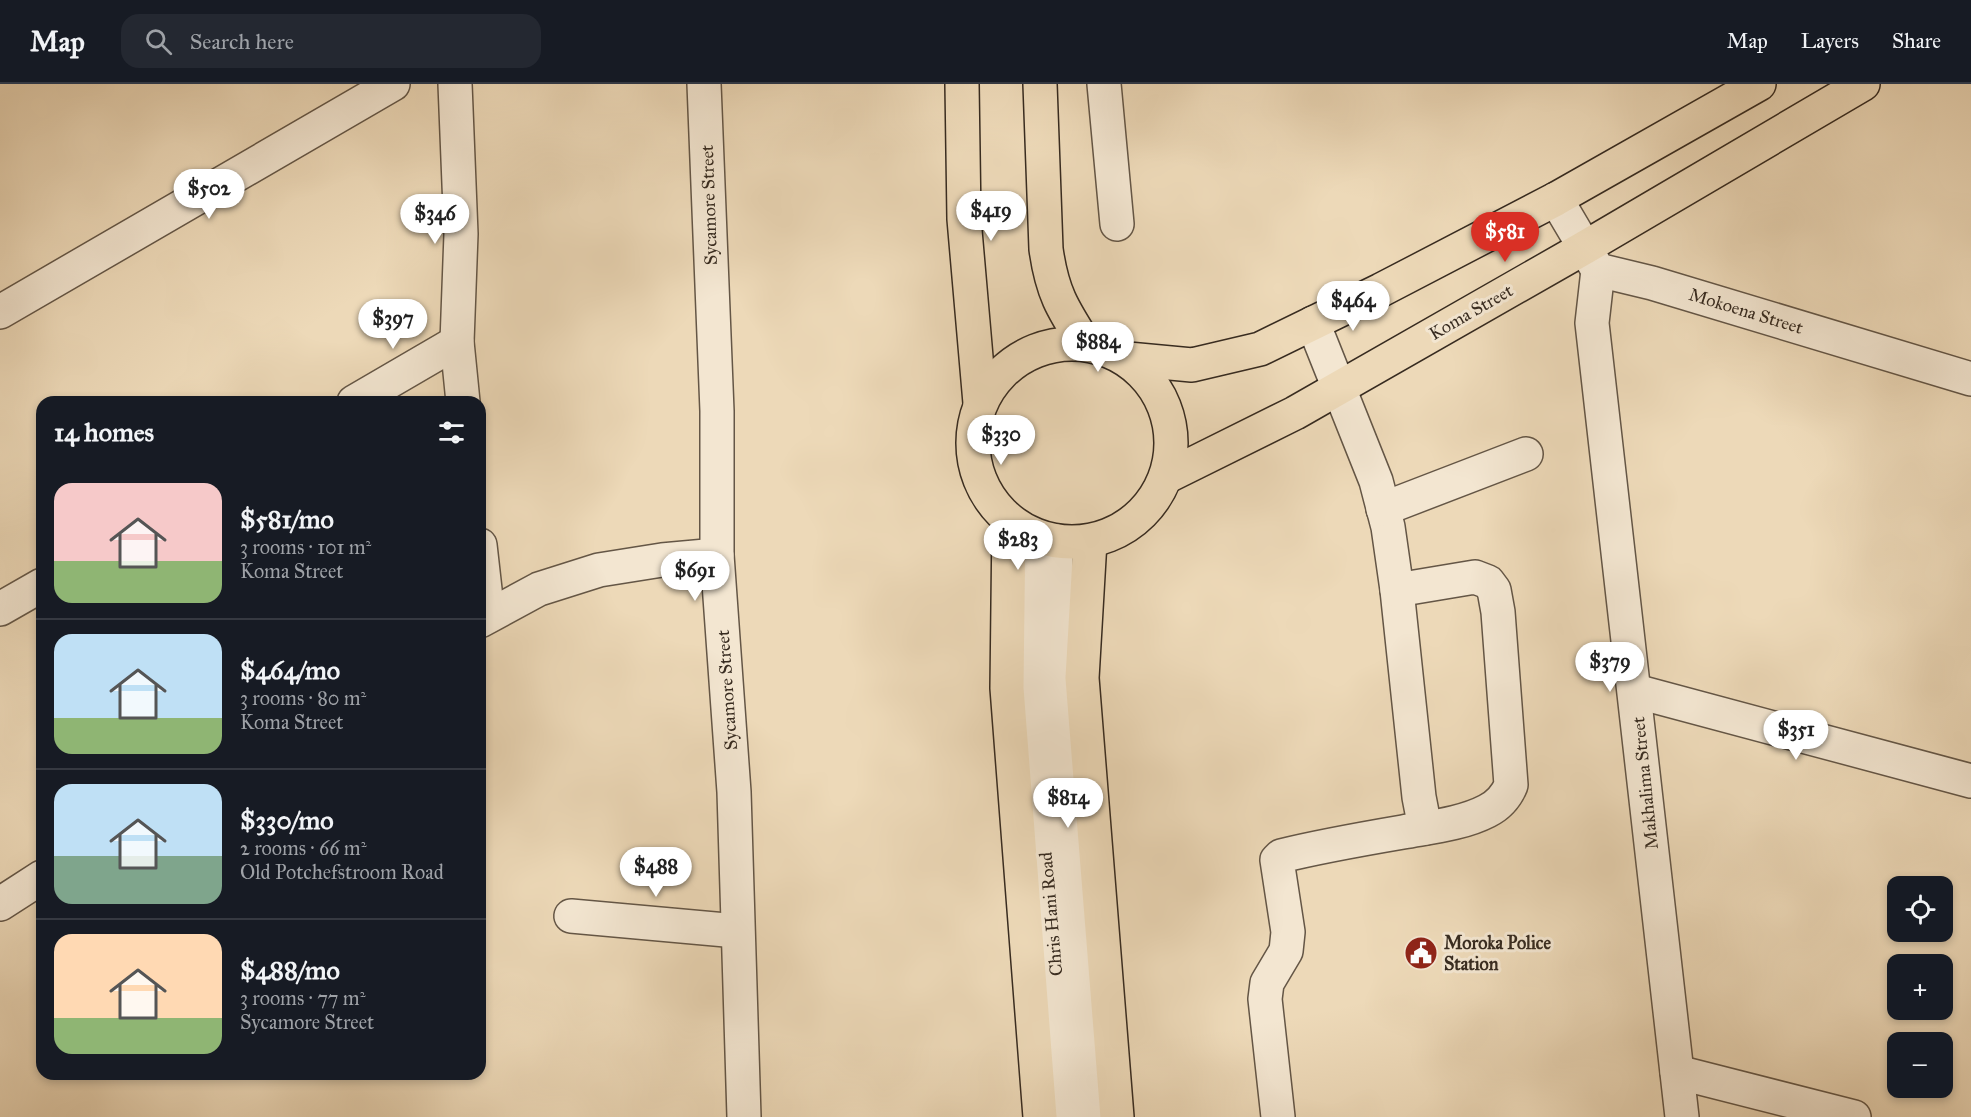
<!DOCTYPE html>
<meta charset="utf-8">
<style>
:root{--surface:#171b24;--page:#242831;--text:#f1f3f6;--muted:#9ea1a6;--line:#363941;--accent:#d93025}
body{margin:0;font-family:"IM FELL Great Primer",serif;background:var(--page);color:var(--text);height:100vh;display:flex;flex-direction:column;font-size:22px;white-space:nowrap}
*{box-sizing:border-box;margin:0}
p{font-size:20px;color:var(--muted)}
.icon{flex:none;width:33px;height:33px;fill:none;stroke:currentColor;stroke-width:2;stroke-linecap:round;stroke-linejoin:round}
.map{position:relative;flex:1;overflow:hidden}
.panel{position:absolute;left:36px;top:312px;width:450px;height:684px;display:flex;flex-direction:column;background:var(--surface);border-radius:18px;box-shadow:0 3px 9px #0003}
.panel>*{flex:none}
.fabs{position:absolute;left:1887px;top:792px;display:grid;gap:12px}
.fabs a{display:grid;place-items:center;width:66px;height:66px;border-radius:12px;background:var(--surface);box-shadow:0 3px 9px #0003;font-size:30px}
.price{position:absolute;translate:-50% -51px;padding:0 14px;border-radius:21px;background:#fff;color:#222;font-size:20px;line-height:39px;filter:drop-shadow(0 2px 3px #0008)}
.price::after{content:'';position:absolute;left:50%;top:36px;width:18px;height:14px;margin-left:-9px;background:inherit;clip-path:polygon(0 0,100% 0,50% 100%)}
.price.active{background:var(--accent);color:#fff}
ul{padding:0;list-style:none}
li{display:flex;align-items:center;gap:18px;height:150px;padding:0 18px}
li+li{border-top:2px solid var(--line)}
li span{display:grid;place-items:center;flex:none;width:168px;height:120px;border-radius:18px;color:#555}
li>.icon{margin-inline-start:auto}
span .icon{width:72px;height:72px;fill:#fffc;stroke-width:1}
li b{font-size:26px}
h2{display:flex;justify-content:space-between;align-items:center;height:72px;padding:0 18px;font-size:26px}
header{display:flex;align-items:center;gap:36px;box-sizing:border-box;height:84px;padding:0 30px;background:var(--surface);border-bottom:2px solid var(--line)}
header strong{font-size:28px}
nav{display:flex;gap:33px;margin-inline-start:auto;font-size:21px}
.search{width:420px;height:54px;background:var(--page);display:flex;align-items:center;gap:15px;box-sizing:border-box;padding:0 21px;border-radius:18px;color:var(--muted);font-size:22px}
.map>svg:first-child{display:block}
.lines{fill:none;stroke-linecap:round;stroke-linejoin:round}
.minor-casing{stroke:#645646;stroke-width:36}
.major-casing{stroke:#372b20;stroke-width:36}
.minor{stroke:#f3e6d1;stroke-width:33}
.major{stroke:#edd9b8;stroke-width:33}
.labels{text-anchor:middle;stroke-width:6;stroke-linejoin:round;paint-order:stroke}
.street-label{font-size:18px;fill:#372b20;stroke:#f3e6d1}
.poi-label{font-size:18px;font-weight:bold;fill:#372b20;stroke:#f3e6d1;text-anchor:start}
</style>
<header>
<strong>Map</strong>
<div class="search"><svg class="icon" aria-label="search" viewBox="0 0 24 24"><circle cx="10" cy="10" r="6"/><path d="M15 15l6 6"/></svg>Search here</div>
<nav><a>Map</a><a>Layers</a><a>Share</a></nav>
</header>
<div class="map">
<svg width="1971" height="1033" viewBox="0 0 1971 1033">
<rect width="100%" height="100%" fill="#edd9b8"/>
<filter id="stains"><feTurbulence type="fractalNoise" baseFrequency=".00333" numOctaves="4"/><feColorMatrix values="0 0 0 0 .2 0 0 0 0 .09 0 0 0 0 .02 0 0 0 .5 -.17"/></filter>
<radialGradient id="worn" r=".72"><stop offset=".6" stop-color="#630" stop-opacity="0"/><stop offset="1" stop-color="#630" stop-opacity=".3"/></radialGradient>
<g class="lines">
<!-- minor casing -->
<g class="minor-casing">
<g id="minor">
<polyline points="455,0 461,150 457,258 463,318"/>
<polyline points="704,0 717,327 717,471 734,708 744,1033"/>
<polyline points="1104,0 1117,140"/>
<polyline points="1556,115 1598,186 1652,199 1971,295"/>
<polyline points="1598,186 1592,239 1682,1033"/>
<polyline points="0,228 393,0"/>
<polyline points="1313,239 1376,397 1388,443 1397,506 1419,713 1425,744"/>
<polyline points="354,318 457,258"/>
<polyline points="1383,425 1526,370"/>
<polyline points="1024,447 1033,601 1068,1033"/>
<polyline points="1056,457 1057,597 1096,1033"/>
<polyline points="480,461 488,532"/>
<polyline points="0,525 42,501"/>
<polyline points="480,537 539,505 599,486 662,476 717,471"/>
<polyline points="1635,607 1971,697"/>
<polyline points="0,820 42,793"/>
<polyline points="571,832 737,847"/>
<polyline points="1677,988 1854,1033"/>
<path d="M1278,1033l-13,-118 2,-16 19,-32 2,-19 -11,-72 4,-4c40,-10 81,-17 122,-24 27,-5 59,-8 84,-21 12,-6 19,-14 24,-26l-13,-173 -4,-22 -6,-8 -13,-5 -78,13"/>
</g>
</g>
<!-- major casing -->
<g class="major-casing">
<g id="major">
<polyline points="962,0 964,135 980,319"/>
<path d="M1040,0l6,165c6,43 16,59 39,95"/>
<circle cx="1072" cy="359" r="99"/>
<polyline points="1128,275 1192,281 1260,265 1381,206 1556,115 1759,0"/>
<polyline points="1166,393 1295,329 1584,164 1863,0"/>
<polyline points="1009,437 1007,604 1040,1033"/>
<polyline points="1090,457 1082,594 1117,1033"/>
</g>
</g>
<!-- minor -->
<use href="#minor" class="minor"/>
<!-- major -->
<use href="#major" class="major"/>
</g>
<!-- icons -->
<defs>
<g id="civic-disc" transform="scale(1.725)"><circle r="9.5" fill="#8f2418" stroke="#f3e6d1"/><path d="M-.6-6.5H3V-4.5H.6V-3L4-1V1h2V6H-6V1h2V-1L-.6-3ZM-1.2 2.5V6h2.4V2.5Z" fill="#fff"/></g>
</defs>
<g fill-rule="evenodd">
<use href="#civic-disc" x="1421" y="869"/>
</g>
<g class="labels">
<!-- street labels -->
<g class="street-label">
<text transform="translate(709 121) rotate(-92)" y="6">Sycamore Street</text>
<text transform="translate(1746 227) rotate(17)" y="6">Mokoena Street</text>
<text transform="translate(1471 228) rotate(-30)" y="6">Koma Street</text>
<text transform="translate(727 606) rotate(-94)" y="6">Sycamore Street</text>
<text transform="translate(1645 699) rotate(-96)" y="6">Makhalima Street</text>
<text transform="translate(1051 830) rotate(-95)" y="6">Chris Hani Road</text>
</g>
<!-- poi labels -->
<g class="poi-label">
<text x="1444" y="865">Moroka Police<tspan x="1444" dy="21">Station</tspan></text>
</g>
</g>
<rect width="100%" height="100%" filter="url(#stains)"/>
<rect width="100%" height="100%" fill="url(#worn)"/>
</svg>
<div class="fabs">
<a><svg class="icon" aria-label="locate" viewBox="0 0 24 24"><circle cx="12" cy="12" r="6"/><path d="M12 2v4M12 18v4M2 12h4M18 12h4"/></svg></a>
<a>+</a>
<a>−</a>
</div>
<b class="price" style="left:209px;top:136px">$502</b>
<b class="price" style="left:991px;top:158px">$419</b>
<b class="price" style="left:435px;top:161px">$346</b>
<b class="price active" style="left:1505px;top:179px">$581</b>
<b class="price" style="left:1353px;top:248px">$464</b>
<b class="price" style="left:393px;top:266px">$397</b>
<b class="price" style="left:1098px;top:289px">$884</b>
<b class="price" style="left:1001px;top:382px">$330</b>
<b class="price" style="left:1018px;top:487px">$283</b>
<b class="price" style="left:695px;top:518px">$691</b>
<b class="price" style="left:1610px;top:609px">$379</b>
<b class="price" style="left:1796px;top:677px">$351</b>
<b class="price" style="left:1068px;top:745px">$814</b>
<b class="price" style="left:656px;top:814px">$488</b>
<section class="panel">
<h2>14 homes<svg class="icon" aria-label="filters" viewBox="0 0 24 24"><path d="M4 7h16M4 17h16"/><circle cx="9" cy="7" r="2"/><circle cx="15" cy="17" r="2"/></svg></h2>
<ul>
<li><span style="background:linear-gradient(#f6c9c9 65%,#8fb573 0)"><svg class="icon" aria-label="home" viewBox="0 0 24 24"><path d="M3 11l9-7 9 7M6 9v11h12V9"/></svg></span><div><b>$581/mo</b><p>3 rooms · 101 m²</p><p>Koma Street</p></div></li>
<li><span style="background:linear-gradient(#bfe0f5 70%,#8fb573 0)"><svg class="icon" aria-label="home" viewBox="0 0 24 24"><path d="M3 11l9-7 9 7M6 9v11h12V9"/></svg></span><div><b>$464/mo</b><p>3 rooms · 80 m²</p><p>Koma Street</p></div></li>
<li><span style="background:linear-gradient(#bfe0f5 60%,#7fa58c 0)"><svg class="icon" aria-label="home" viewBox="0 0 24 24"><path d="M3 11l9-7 9 7M6 9v11h12V9"/></svg></span><div><b>$330/mo</b><p>2 rooms · 66 m²</p><p>Old Potchefstroom Road</p></div></li>
<li><span style="background:linear-gradient(#ffd9b3 70%,#8fb573 0)"><svg class="icon" aria-label="home" viewBox="0 0 24 24"><path d="M3 11l9-7 9 7M6 9v11h12V9"/></svg></span><div><b>$488/mo</b><p>3 rooms · 77 m²</p><p>Sycamore Street</p></div></li>
</ul>
</section>
</div>
